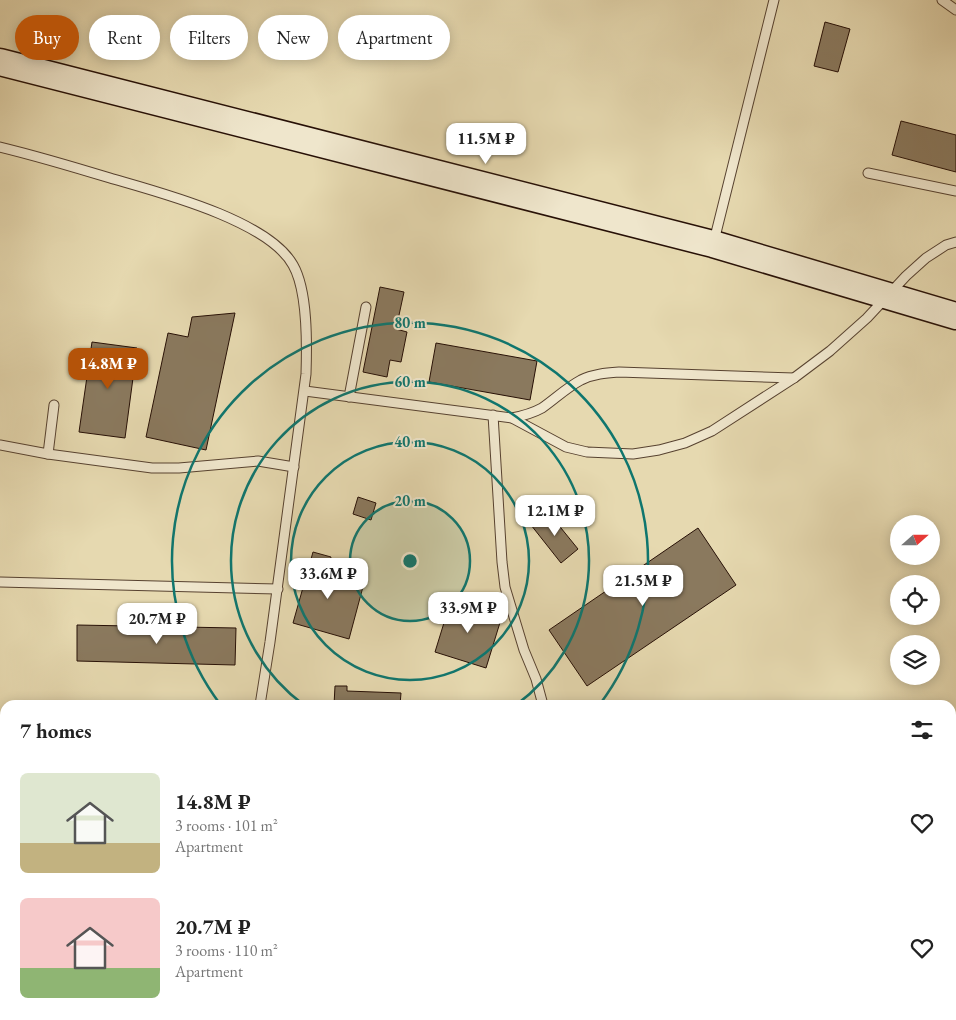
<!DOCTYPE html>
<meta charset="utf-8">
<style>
:root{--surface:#fff;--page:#f2f2f2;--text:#222;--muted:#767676;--accent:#b45309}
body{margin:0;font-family:"EB Garamond",serif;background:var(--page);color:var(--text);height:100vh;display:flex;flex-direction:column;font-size:19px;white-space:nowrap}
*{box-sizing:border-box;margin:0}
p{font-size:16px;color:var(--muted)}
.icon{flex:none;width:28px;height:28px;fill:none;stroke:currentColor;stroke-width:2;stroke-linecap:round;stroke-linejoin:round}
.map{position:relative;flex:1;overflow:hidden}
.details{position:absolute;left:0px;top:700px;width:956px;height:320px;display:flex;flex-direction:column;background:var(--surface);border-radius:15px 15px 0 0;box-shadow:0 2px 12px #0003}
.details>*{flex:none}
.top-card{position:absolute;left:15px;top:15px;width:500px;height:45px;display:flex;gap:10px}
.needle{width:32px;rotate:69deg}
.controls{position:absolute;left:890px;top:515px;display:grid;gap:10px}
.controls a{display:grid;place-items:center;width:50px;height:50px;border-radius:50%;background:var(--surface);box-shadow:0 2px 12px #0003;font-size:25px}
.price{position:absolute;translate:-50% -42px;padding:0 11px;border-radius:10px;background:#fff;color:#222;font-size:16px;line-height:32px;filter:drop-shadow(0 1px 2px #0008)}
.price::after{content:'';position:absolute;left:50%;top:30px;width:15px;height:11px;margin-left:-8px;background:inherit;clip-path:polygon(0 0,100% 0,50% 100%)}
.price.active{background:var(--accent);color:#fff}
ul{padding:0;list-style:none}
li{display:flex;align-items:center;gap:15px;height:125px;padding:0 20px}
li span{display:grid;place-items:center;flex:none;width:140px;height:100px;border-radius:8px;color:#555}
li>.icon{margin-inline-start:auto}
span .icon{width:60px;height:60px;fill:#fffc;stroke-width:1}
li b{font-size:21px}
h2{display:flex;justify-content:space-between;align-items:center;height:60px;padding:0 20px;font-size:21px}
.pill{padding:0 18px;border-radius:22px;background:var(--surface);box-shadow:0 2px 12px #0003;font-size:18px;line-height:45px}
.pill.active{background:var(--accent);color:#fff}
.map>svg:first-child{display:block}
.building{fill:#8a795e;stroke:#271006}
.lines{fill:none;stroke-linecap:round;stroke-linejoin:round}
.lane-casing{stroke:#574230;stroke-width:11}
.secondary-casing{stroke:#271006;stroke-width:29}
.lane{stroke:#efe6cc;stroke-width:9}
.secondary{stroke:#efe6cc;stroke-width:26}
.rail{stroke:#271006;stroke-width:4;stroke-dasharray:9 9;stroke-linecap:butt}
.ring{fill:none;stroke:#0f766e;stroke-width:2.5}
.centre{fill:#0f766e;stroke:#efe6cc;stroke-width:2.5}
.ring-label{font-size:15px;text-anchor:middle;font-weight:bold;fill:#0f766e;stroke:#efe6cc;stroke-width:4;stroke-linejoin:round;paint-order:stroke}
</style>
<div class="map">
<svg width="956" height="1020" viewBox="0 0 956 1020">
<rect width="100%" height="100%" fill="#e6d9b0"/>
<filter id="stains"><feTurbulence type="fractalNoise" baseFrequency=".004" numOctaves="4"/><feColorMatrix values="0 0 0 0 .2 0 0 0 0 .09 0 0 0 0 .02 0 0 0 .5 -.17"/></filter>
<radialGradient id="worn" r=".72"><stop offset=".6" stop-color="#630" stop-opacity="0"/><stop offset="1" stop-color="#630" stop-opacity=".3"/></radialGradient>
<!-- building -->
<g class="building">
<polygon points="825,22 850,29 838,72 814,66"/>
<polygon points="901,121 956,135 956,172 892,155"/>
<polygon points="380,287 404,292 396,329 407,332 401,362 390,360 387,377 363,372"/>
<polygon points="235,313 206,450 146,437 168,333 188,337 192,317"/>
<polygon points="92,342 137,348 125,438 79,432"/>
<polygon points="436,343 537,361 530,400 429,382"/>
<polygon points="358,497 376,503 371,520 353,514"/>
<polygon points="548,512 578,549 561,563 531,525"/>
<polygon points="698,528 736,585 587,686 549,630"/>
<polygon points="313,552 331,557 327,573 364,583 349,639 293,623"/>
<polygon points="451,600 502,616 486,668 435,652"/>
<polygon points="77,625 236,628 235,665 77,661"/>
<polygon points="335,686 347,686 347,691 401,693 400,705 334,705"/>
</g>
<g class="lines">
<!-- lane casing -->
<g class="lane-casing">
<g id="lane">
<polyline points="942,0 956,10"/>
<path d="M0,147c37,9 74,20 110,31 48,14 158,42 183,87 15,26 14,79 13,109l-36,268 -10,63"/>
<polyline points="868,173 956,191"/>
<polyline points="714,241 774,0"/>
<polyline points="305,391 512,418 566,447 587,452 633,454 659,450 685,443 712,431 794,378 830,351 867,318 906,276 926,258 946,245 956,242"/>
<polyline points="349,397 366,307"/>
<polyline points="493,415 502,562 505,587 524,650 536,679 543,705"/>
<path d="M512,418c10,-2 21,-5 30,-10 13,-9 24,-20 39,-28 12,-6 25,-7 38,-8l175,6"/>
<polyline points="0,445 48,454 152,468 179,468 258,461 294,467"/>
<polyline points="48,454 54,405"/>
<polyline points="0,582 278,589"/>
<polyline points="0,940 5,940"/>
</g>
</g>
<!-- secondary casing -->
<g class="secondary-casing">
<polyline id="secondary" points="0,62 713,244 956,316"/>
</g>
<!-- lane -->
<use href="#lane" class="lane"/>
<!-- secondary -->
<use href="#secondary" class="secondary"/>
<!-- rail -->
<g class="rail">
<polyline points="0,985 5,985"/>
<polyline points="0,1011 5,1011"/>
<polyline points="221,1015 349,1020"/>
<polyline points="341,1017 361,1020"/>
</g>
</g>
<!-- distance rings -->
<circle cx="410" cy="561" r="60" fill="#0f766e" fill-opacity=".12"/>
<g class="ring">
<circle cx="410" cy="561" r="60"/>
<circle cx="410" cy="561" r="119"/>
<path d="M304 705A179 179 0 1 1 516 705"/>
<path d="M220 704A238 238 0 1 1 600 704"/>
</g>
<circle cx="410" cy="561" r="8" class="centre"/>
<g class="ring-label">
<text x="410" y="328">80 m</text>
<text x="410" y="387">60 m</text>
<text x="410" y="447">40 m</text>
<text x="410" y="506">20 m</text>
</g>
<rect width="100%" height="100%" filter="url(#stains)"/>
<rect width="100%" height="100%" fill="url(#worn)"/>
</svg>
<div class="controls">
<a><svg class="needle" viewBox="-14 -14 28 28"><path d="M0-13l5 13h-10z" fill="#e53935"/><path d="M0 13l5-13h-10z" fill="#767676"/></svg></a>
<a><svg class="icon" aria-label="locate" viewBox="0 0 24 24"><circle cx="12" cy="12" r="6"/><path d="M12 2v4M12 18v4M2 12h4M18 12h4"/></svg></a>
<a><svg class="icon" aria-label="layers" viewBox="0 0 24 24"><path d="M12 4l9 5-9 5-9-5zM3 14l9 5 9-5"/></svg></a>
</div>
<b class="price" style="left:486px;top:165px">11.5M ₽</b>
<b class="price active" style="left:108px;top:390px">14.8M ₽</b>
<b class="price" style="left:555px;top:537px">12.1M ₽</b>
<b class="price" style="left:328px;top:600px">33.6M ₽</b>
<b class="price" style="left:643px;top:607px">21.5M ₽</b>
<b class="price" style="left:468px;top:634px">33.9M ₽</b>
<b class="price" style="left:157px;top:645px">20.7M ₽</b>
<div class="top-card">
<a class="pill active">Buy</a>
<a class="pill">Rent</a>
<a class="pill">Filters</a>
<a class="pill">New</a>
<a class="pill">Apartment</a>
</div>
<section class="details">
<h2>7 homes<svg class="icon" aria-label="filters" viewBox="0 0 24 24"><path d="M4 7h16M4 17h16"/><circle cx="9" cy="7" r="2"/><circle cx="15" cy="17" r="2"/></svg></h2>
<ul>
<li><span style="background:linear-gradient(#dfe7d0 70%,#c2b280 0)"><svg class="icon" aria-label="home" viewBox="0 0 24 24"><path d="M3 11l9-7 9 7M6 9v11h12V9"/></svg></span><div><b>14.8M ₽</b><p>3 rooms · 101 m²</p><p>Apartment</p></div><svg class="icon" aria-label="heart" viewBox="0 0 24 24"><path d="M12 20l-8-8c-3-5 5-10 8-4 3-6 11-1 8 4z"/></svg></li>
<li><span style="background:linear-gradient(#f6c9c9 70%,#8fb573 0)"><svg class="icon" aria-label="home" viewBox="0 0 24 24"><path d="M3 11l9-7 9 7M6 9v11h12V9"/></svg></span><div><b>20.7M ₽</b><p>3 rooms · 110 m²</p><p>Apartment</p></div><svg class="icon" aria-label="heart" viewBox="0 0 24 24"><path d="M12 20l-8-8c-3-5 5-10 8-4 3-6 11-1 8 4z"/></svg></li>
</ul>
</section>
</div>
